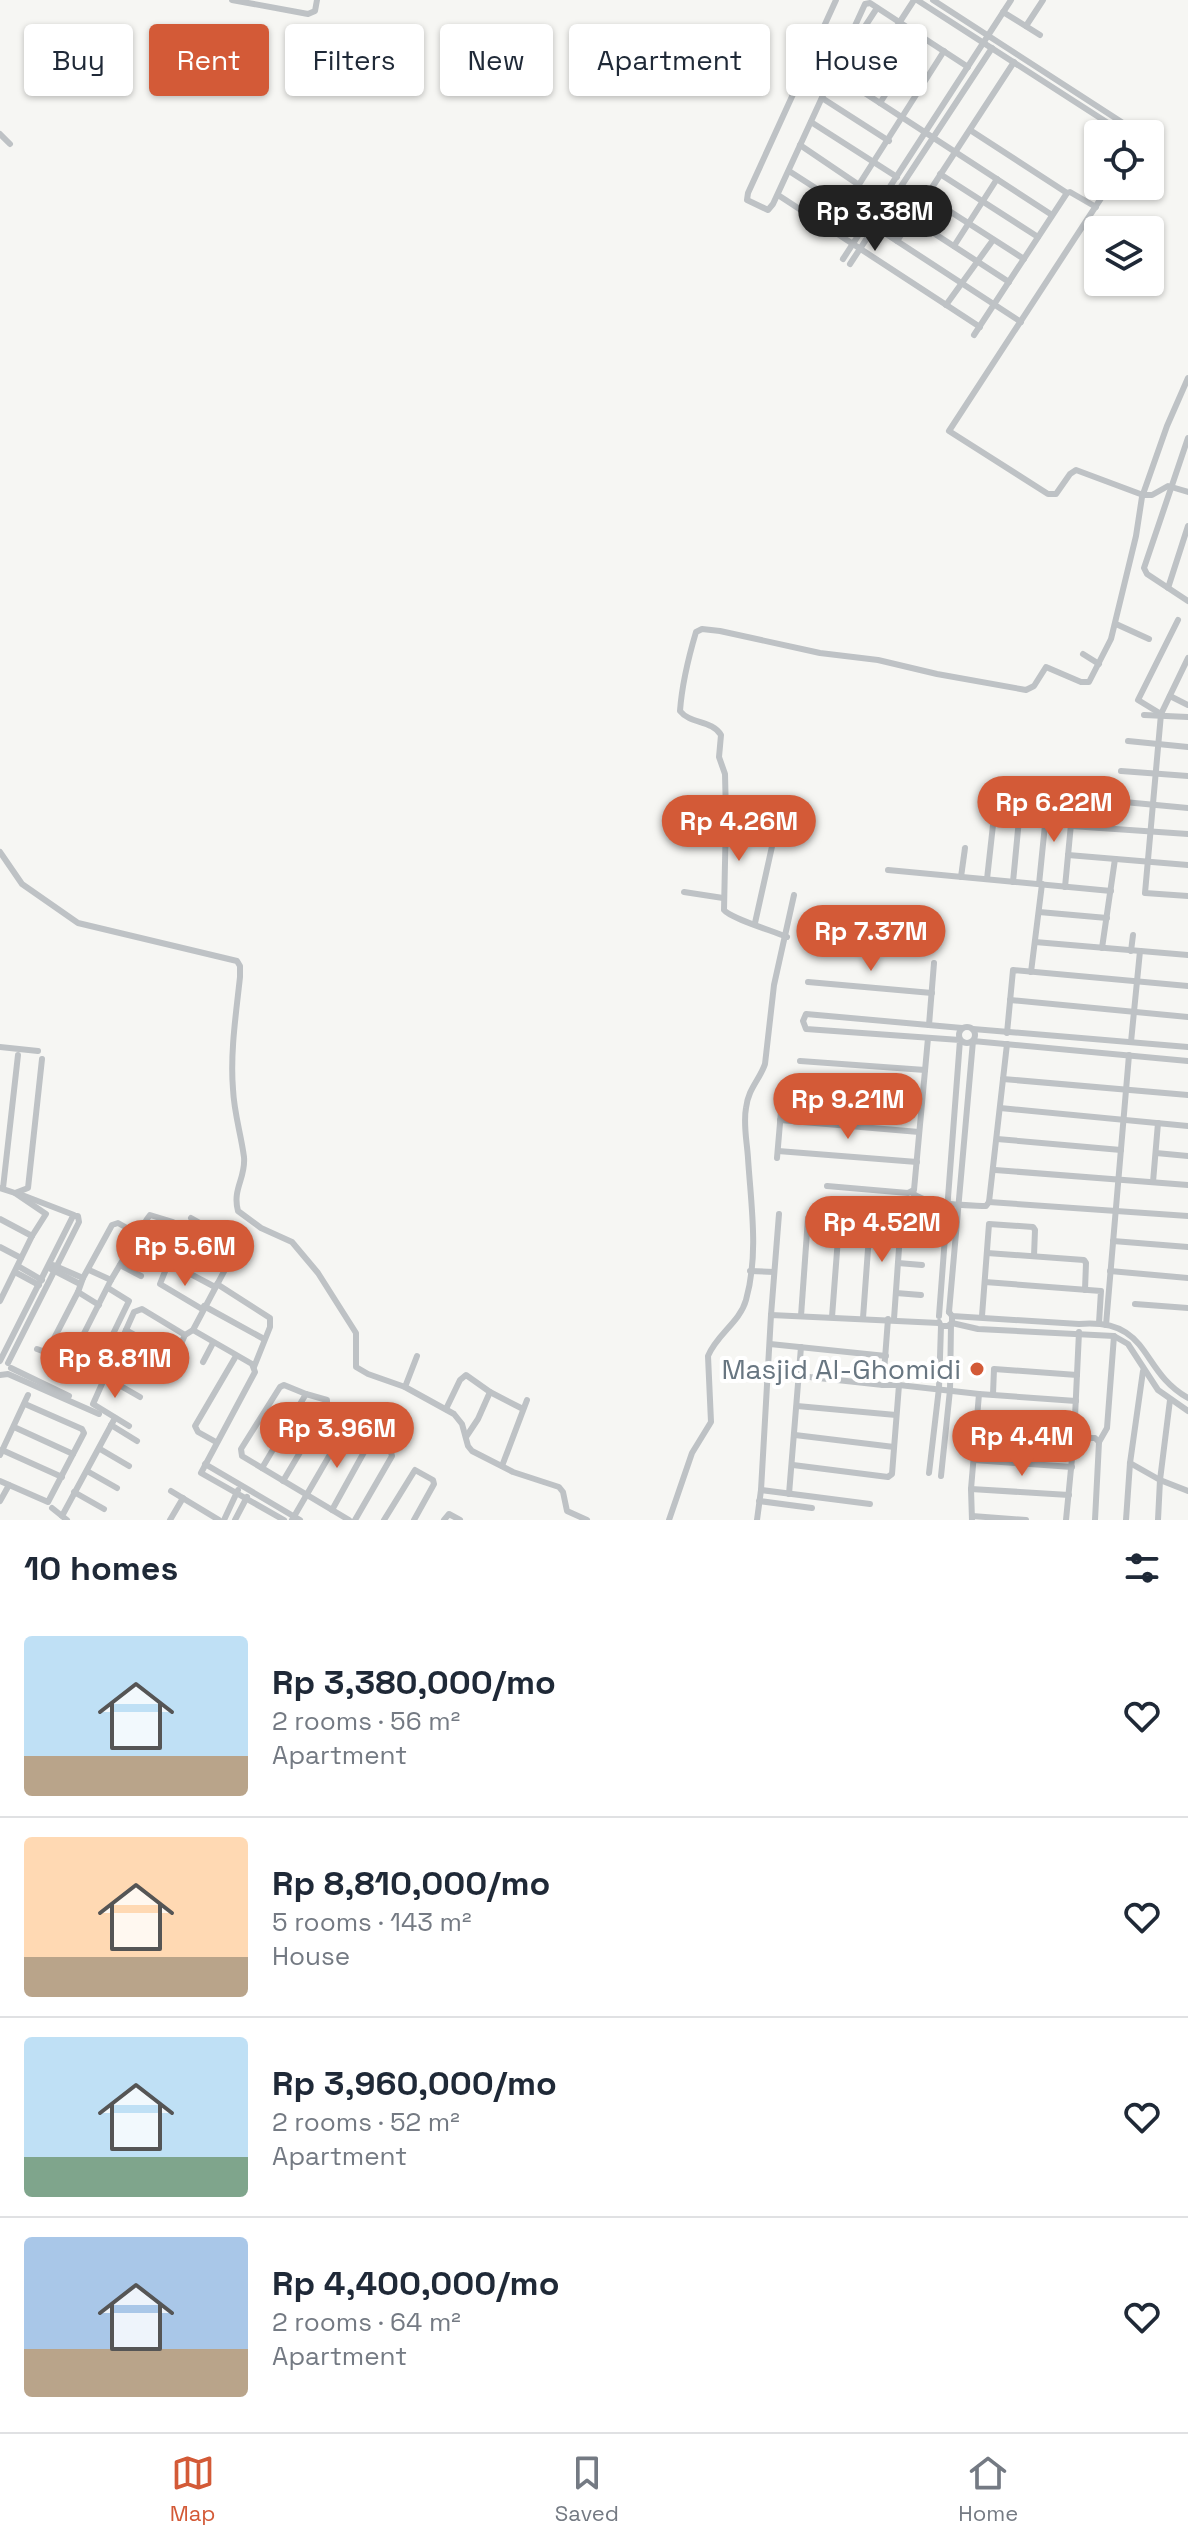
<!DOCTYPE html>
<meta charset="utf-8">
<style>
:root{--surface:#fff;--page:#f2f2f3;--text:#1f2937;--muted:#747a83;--line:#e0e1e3;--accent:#d35a37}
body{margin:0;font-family:"Space Grotesk",sans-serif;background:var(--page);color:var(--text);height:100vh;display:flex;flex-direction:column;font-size:30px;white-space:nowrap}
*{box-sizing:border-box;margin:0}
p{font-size:26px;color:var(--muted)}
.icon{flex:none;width:44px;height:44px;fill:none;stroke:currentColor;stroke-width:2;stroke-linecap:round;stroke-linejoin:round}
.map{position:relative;height:1520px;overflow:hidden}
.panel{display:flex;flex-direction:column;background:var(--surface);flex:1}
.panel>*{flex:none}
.banner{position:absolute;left:24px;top:24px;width:1140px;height:72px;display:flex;gap:16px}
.buttons{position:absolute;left:1084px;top:120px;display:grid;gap:16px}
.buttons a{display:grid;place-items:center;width:80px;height:80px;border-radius:8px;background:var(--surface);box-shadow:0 2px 6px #0004;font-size:40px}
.price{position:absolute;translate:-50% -68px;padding:0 18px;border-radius:28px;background:var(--accent);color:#fff;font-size:26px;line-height:52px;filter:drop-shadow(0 2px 4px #0008)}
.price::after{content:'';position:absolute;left:50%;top:48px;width:24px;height:18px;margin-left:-12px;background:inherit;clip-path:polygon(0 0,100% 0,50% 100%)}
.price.on{background:#222;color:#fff}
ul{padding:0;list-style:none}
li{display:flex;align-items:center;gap:24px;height:200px;padding:0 24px}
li+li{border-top:2px solid var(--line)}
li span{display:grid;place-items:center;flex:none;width:224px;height:160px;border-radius:8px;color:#555}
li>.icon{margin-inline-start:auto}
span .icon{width:96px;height:96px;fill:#fffc;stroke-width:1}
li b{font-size:34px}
h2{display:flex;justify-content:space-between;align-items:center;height:96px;padding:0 24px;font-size:34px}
.pill{padding:0 28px;border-radius:8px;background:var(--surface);box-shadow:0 2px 6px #0004;font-size:28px;line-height:72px}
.pill.on{background:var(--accent);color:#fff}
.dock{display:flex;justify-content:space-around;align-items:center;height:112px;border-top:2px solid var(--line);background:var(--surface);font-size:22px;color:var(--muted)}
.dock a{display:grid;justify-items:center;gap:4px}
.dock .on{color:var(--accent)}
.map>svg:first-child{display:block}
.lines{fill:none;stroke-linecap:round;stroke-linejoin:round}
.street{stroke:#bec2c5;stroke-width:6}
.poi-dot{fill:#d35a37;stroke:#fff;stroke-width:3}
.labels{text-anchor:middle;stroke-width:8;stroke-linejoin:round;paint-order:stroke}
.poi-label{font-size:28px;fill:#687681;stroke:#fff;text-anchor:end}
</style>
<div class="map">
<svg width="1188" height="1520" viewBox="0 0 1188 1520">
<rect width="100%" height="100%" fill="#f6f6f3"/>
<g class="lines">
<!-- street -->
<g class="street">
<polyline points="232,0 308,14 315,11 317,0"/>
<polyline points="836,0 748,193 747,200 768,210 773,204 865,4 870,3 968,67"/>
<polyline points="917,0 1125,134"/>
<polyline points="933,0 1140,134"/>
<polyline points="1003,12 1040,35"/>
<polyline points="1026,26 1043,0"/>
<polyline points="846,53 870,69"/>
<polyline points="847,54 877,8"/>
<polyline points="834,73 1052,215"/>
<polyline points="801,79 825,91"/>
<polyline points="857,88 914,0"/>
<polyline points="822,98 889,141"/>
<polyline points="880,103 922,37"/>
<polyline points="811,122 897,177"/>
<polyline points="970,130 1067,193"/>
<polyline points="0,134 10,144"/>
<polyline points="800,145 859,185"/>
<polyline points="789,171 845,207"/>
<polyline points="940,174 1038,237"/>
<polyline points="1109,186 949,431 1048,494 1056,494 1070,474 1076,470 1143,495 1152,495 1168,486 1188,492"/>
<polyline points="778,195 980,327"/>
<polyline points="926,196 1024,259"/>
<polyline points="912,219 1009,282"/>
<polyline points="874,226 1021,322"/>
<polyline points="830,230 944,51"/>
<polyline points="897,241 1014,62"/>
<polyline points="954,246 997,179"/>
<polyline points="843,259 1011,0"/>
<polyline points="850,264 992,48"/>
<polyline points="946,305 993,240"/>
<polyline points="974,335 1067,193 1070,192 1096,207"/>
<polyline points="1188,438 1144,568 1147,574 1188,601"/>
<polyline points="1168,588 1188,526"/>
<polyline points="1116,624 1149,639"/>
<polyline points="1083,654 1099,664"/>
<polyline points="1188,658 1161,714 1145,893 1188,896"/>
<polyline points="1170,696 1188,705"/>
<polyline points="1161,714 1138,700 1178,620"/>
<polyline points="1144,715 1188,717"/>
<polyline points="1128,741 1188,747"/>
<polyline points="1121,771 1188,776"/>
<polyline points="1103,800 1188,808"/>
<polyline points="1071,826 1188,834"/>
<path d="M0,852l22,32 56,39 159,38 3,5v11c-4,37 -10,76 -7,112 1,24 8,45 11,68 2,21 -12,32 -6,54l23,17 31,14 26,31 38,60v34l12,7 37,13 49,27 8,10 6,22 4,5 41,21 46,15 4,5 4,19 20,9"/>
<polyline points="1068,855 1188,865"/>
<polyline points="888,870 1111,891"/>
<polyline points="961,877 965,848"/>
<polyline points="987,879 993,825"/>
<polyline points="1013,882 1022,788"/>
<polyline points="1039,884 1048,795"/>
<polyline points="1065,887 1073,803"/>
<polyline points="684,892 723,898"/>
<polyline points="1039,912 1107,918"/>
<polyline points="755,923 773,842 780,822"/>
<path d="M787,937c-14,-6 -57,-19 -63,-27l2,-94 -1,-42 -6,-17 2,-22c-9,-15 -31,-11 -41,-24 2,-28 8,-52 16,-79l6,-3 18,2 100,22 58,7 59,14 89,16 8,-4 12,-19 35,15h8l22,-43 25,-103 6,-39 25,-71 21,-48"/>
<polyline points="1035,942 1188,955"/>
<polyline points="1102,948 1115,859"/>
<polyline points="1131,951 1133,935"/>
<polyline points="1031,972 1042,884"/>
<polyline points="808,982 932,993"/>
<polyline points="1010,1000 1188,1017"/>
<polyline points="929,1025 934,963"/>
<circle cx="967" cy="1035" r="8"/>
<polyline points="973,1029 1188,1047"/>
<polyline points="1007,1033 1013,970 1188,986"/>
<polyline points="1131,1042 1140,951"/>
<polyline points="0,1047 38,1051"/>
<polyline points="800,1061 925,1070"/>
<polyline points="1003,1079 1188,1095"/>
<polyline points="1000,1108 1188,1126"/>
<polyline points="780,1120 919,1132"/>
<polyline points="997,1139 1121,1150"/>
<polyline points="778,1151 917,1162"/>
<polyline points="1156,1153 1188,1156"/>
<polyline points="777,1158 783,1088 922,1102"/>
<polyline points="995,1170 1188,1185"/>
<polyline points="1153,1182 1158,1123"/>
<polyline points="827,1186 908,1193 914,1190 928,1038"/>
<polyline points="0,1188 15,1193 46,1214 32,1236 0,1301"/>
<polyline points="3,1188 18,1055"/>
<path d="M911,1192c15,14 56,13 75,14l3,-4 18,-158"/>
<polyline points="15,1193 28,1188 42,1059"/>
<polyline points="22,1195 74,1215"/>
<polyline points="989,1202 1188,1216"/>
<polyline points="0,1219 32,1236"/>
<polyline points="900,1233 925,1235"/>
<polyline points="1113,1241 1188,1247"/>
<polyline points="188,1242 227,1264"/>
<polyline points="132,1243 152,1254"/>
<polyline points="0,1247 21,1258"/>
<polyline points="174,1249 160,1284 202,1309"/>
<polyline points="987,1253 1084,1260 1086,1263 1085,1290"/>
<polyline points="168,1262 215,1287"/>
<polyline points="898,1263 922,1265"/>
<polyline points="53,1265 83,1278"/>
<polyline points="120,1265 141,1276"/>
<polyline points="18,1266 42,1280"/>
<polyline points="51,1269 80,1284"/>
<polyline points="89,1270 111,1280"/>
<polyline points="750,1271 774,1272"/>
<polyline points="1110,1271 1188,1278"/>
<polyline points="15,1272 39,1285"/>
<polyline points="985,1282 1101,1291 1099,1323"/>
<polyline points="217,1284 270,1318 270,1327 254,1367"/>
<polyline points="78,1292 99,1305"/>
<polyline points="896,1293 921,1295"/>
<polyline points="1135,1304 1188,1308"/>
<polyline points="204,1306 264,1339"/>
<polyline points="949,1312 973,1041 1188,1061"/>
<path d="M949,1312l3,4 127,8c73,-6 59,46 109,74"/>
<polyline points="771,1315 779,1214"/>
<polyline points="801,1316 808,1218"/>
<polyline points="939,1316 960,1040 806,1029 803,1021 806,1014 962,1028"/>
<polyline points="982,1316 989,1224 1033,1227 1035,1230 1034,1256"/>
<polyline points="832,1317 839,1225"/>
<polyline points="863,1318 871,1208"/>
<polyline points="894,1319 901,1220"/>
<polyline points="939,1322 941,1326 948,1326 952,1323 952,1316"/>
<polyline points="952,1323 978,1329 1114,1336 1128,1344 1158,1390 1188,1411"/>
<polyline points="1106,1325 1129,1055"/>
<polyline points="126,1330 167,1353"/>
<polyline points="193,1330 252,1364 255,1372 201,1473 284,1520"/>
<polyline points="770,1344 886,1356"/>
<polyline points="180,1346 185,1335 193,1330 237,1247 234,1242 191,1218"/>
<polyline points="37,1349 95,1371 129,1301 108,1288"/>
<polyline points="47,1352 78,1292 83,1278 112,1225 118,1223 136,1233"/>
<polyline points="116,1354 152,1375"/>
<polyline points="0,1361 73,1216 78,1216 79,1222 8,1363"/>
<polyline points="203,1362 213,1343"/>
<polyline points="69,1363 111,1280 147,1219 150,1215 173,1222"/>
<polyline points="11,1368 69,1396"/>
<polyline points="0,1375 8,1374 99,1414"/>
<polyline points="800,1376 883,1385"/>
<polyline points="105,1377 140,1397"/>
<polyline points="899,1385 979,1394"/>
<polyline points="405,1387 417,1356"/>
<polyline points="306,1394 284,1385 280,1387 241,1449 242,1456 349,1520"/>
<polyline points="993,1394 994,1369 1077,1375"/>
<polyline points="797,1406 896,1415"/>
<polyline points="446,1409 460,1380 466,1375 490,1392 523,1409"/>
<polyline points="111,1425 137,1441"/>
<polyline points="129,1426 93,1404 134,1312 142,1309 185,1335"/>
<polyline points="14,1427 73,1454"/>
<polyline points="976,1427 1074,1435"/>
<polyline points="795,1435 894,1447"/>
<polyline points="466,1437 478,1419 490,1392"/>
<polyline points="1074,1438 1095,1438 1099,1442 1095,1520"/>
<polyline points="216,1442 198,1432 195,1426 236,1356"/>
<polyline points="1099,1442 1107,1428 1114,1336"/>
<polyline points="100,1449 129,1466"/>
<polyline points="2,1450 62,1477"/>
<polyline points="0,1455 28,1395"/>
<polyline points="974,1460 1072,1467"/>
<polyline points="1130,1463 1160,1480 1188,1491"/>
<polyline points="205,1464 300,1520"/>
<polyline points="793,1465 888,1477 892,1474 899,1385 883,1385 888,1319"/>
<polyline points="502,1466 527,1400"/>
<polyline points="262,1468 306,1394 327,1400 327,1407 283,1481"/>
<polyline points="87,1471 117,1488"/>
<polyline points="929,1473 939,1388 941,1326"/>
<polyline points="941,1476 950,1390 951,1324"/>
<polyline points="0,1481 48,1502 84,1433 82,1429 25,1404"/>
<polyline points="971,1489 1069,1495"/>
<polyline points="761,1490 870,1504"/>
<polyline points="171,1491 219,1520"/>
<polyline points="74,1492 104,1509"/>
<polyline points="789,1494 801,1347"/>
<polyline points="0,1501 9,1485"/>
<polyline points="759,1501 812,1508"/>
<polyline points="52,1508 62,1516"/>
<polyline points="332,1510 368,1445 371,1443 391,1452 392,1456 355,1520"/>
<polyline points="972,1516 1026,1520"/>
<polyline points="67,1520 62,1516 115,1418"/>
<polyline points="170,1520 183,1498"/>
<polyline points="224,1520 238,1490"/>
<polyline points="235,1520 247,1497"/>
<polyline points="292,1520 346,1427 344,1423 324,1411"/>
<polyline points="384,1520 415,1470 433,1480 434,1484 414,1520"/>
<polyline points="444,1520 449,1514 460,1520"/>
<path d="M669,1520l23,-67 19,-31 -3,-66c8,-21 32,-34 38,-56 13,-46 5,-95 2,-142 -1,-16 -5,-34 -2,-50 2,-19 14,-29 19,-44l9,-79 20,-90"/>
<polyline points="757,1520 761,1490 771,1315 939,1323"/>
<polyline points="972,1520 971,1489 979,1394 1076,1401"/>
<polyline points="1066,1520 1074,1438 1079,1332"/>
<polyline points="1126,1520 1130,1463 1143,1371"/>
<polyline points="1158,1520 1160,1480 1170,1400"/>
</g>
</g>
<!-- markers -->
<circle class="poi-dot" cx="977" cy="1369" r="8"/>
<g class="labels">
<!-- poi labels -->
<g class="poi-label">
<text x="961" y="1379">Masjid Al-Ghomidi</text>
</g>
</g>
</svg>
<div class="buttons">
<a><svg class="icon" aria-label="locate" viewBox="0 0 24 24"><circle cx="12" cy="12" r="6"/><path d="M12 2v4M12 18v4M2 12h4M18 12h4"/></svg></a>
<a><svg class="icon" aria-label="layers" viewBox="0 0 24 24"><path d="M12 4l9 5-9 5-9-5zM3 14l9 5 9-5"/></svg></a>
</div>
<b class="price on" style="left:875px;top:253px">Rp 3.38M</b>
<b class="price" style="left:1054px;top:844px">Rp 6.22M</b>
<b class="price" style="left:739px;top:863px">Rp 4.26M</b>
<b class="price" style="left:871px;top:973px">Rp 7.37M</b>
<b class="price" style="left:848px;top:1141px">Rp 9.21M</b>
<b class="price" style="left:882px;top:1264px">Rp 4.52M</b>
<b class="price" style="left:185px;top:1288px">Rp 5.6M</b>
<b class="price" style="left:115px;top:1400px">Rp 8.81M</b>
<b class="price" style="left:337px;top:1470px">Rp 3.96M</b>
<b class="price" style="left:1022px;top:1478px">Rp 4.4M</b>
<div class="banner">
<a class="pill">Buy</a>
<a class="pill on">Rent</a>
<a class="pill">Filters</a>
<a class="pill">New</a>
<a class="pill">Apartment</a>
<a class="pill">House</a>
</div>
</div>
<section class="panel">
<h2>10 homes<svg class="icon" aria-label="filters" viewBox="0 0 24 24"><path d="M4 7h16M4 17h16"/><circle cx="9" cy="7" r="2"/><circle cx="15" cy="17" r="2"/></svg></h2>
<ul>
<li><span style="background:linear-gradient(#bfe0f5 75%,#b9a48a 0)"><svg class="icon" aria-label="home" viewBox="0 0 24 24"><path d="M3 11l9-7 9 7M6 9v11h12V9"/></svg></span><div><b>Rp 3,380,000/mo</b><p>2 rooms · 56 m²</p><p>Apartment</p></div><svg class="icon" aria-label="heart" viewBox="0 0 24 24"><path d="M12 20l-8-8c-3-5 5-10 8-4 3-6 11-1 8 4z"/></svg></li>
<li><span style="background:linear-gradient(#ffd9b3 75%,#b9a48a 0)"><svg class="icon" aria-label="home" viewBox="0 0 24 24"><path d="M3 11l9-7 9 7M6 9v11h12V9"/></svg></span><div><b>Rp 8,810,000/mo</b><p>5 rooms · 143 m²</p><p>House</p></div><svg class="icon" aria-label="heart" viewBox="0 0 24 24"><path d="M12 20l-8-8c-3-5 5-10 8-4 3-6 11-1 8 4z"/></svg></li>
<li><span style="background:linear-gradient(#bfe0f5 75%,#7fa58c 0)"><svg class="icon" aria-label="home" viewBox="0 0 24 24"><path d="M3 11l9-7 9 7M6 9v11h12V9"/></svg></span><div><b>Rp 3,960,000/mo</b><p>2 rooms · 52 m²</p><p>Apartment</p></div><svg class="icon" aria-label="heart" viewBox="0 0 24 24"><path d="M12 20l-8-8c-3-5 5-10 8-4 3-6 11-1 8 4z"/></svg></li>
<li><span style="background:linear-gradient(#a9c7e8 70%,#b9a48a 0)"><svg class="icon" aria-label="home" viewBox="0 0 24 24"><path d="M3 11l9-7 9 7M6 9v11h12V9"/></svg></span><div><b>Rp 4,400,000/mo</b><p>2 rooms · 64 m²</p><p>Apartment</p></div><svg class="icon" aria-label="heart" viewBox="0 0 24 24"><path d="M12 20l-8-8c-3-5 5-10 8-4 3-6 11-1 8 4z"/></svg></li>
</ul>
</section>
<nav class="dock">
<a class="on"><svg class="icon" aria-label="map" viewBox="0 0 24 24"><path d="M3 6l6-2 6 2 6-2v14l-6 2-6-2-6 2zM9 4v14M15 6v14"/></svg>Map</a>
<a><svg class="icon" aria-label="saved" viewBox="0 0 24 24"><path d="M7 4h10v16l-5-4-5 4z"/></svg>Saved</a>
<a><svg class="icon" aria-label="home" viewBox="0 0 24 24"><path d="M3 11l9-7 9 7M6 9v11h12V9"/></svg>Home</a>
</nav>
